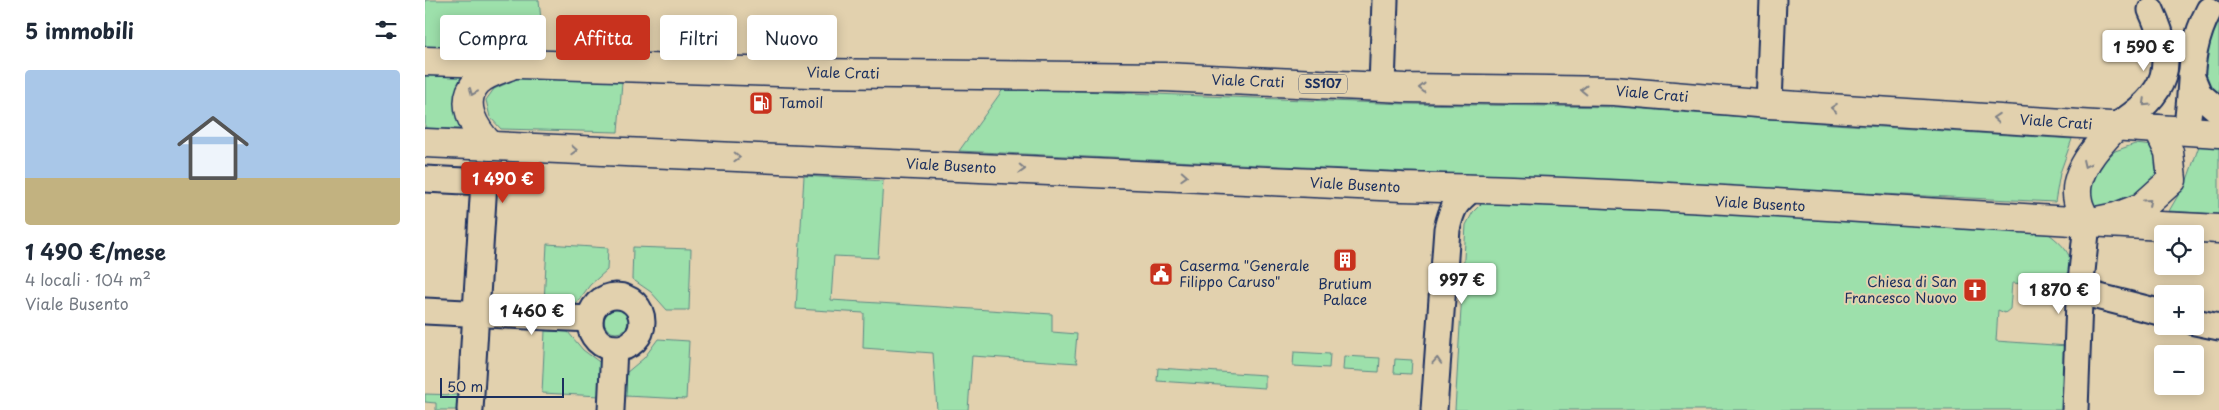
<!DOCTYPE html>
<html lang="it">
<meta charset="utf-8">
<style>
:root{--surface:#fff;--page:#f2f2f3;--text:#1f2937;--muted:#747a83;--line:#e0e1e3;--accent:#c8321e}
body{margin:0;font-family:"Playpen Sans",sans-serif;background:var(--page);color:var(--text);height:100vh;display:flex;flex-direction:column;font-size:19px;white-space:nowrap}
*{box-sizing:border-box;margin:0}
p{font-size:16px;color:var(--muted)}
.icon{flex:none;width:28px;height:28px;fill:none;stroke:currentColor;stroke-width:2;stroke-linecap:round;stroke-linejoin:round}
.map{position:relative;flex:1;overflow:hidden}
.side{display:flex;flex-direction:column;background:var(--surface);width:425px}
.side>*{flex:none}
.guide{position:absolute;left:15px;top:15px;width:475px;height:45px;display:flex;gap:10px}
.controls{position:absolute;left:1729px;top:225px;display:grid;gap:10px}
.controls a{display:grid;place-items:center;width:50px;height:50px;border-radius:5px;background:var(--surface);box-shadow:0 2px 12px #0003;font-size:25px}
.scale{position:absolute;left:15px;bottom:12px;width:124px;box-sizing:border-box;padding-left:5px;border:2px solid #1b2f5e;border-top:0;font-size:14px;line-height:18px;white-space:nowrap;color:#1b2f5e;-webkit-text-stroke:4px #e2d1ae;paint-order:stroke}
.price{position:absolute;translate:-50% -42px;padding:0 11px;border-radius:5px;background:#fff;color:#222;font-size:16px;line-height:32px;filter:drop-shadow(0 1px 2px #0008)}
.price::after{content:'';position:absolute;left:50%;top:30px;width:15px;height:11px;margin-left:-8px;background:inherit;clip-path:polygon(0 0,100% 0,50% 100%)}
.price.selected{background:var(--accent);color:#fff}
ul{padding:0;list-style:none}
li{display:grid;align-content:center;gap:10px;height:265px;padding:0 25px}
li+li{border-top:1px solid var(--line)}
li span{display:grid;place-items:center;height:155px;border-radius:5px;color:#555}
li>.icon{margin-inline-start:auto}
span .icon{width:90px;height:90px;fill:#fffc;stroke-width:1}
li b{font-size:21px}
h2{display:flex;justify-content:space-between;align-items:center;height:60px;padding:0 25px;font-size:21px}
.tag{padding:0 18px;border-radius:5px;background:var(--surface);box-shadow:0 2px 12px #0003;font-size:18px;line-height:45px}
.tag.selected{background:var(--accent);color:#fff}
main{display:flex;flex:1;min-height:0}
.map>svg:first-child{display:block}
.green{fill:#9de0ab;stroke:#5c8884}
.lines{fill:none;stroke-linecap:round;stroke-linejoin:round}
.minor-casing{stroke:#1b2f5e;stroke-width:29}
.major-casing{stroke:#1b2f5e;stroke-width:31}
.minor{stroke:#e2d1ae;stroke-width:25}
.major{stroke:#e2d1ae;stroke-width:28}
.oneway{stroke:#7e8086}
.labels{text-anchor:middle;stroke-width:4;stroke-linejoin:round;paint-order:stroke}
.shield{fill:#e2d1ae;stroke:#576076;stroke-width:1}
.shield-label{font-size:12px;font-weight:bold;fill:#1b2f5e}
.street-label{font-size:14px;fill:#1b2f5e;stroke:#e2d1ae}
.poi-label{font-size:14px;fill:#1b2f5e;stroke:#e2d1ae;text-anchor:start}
</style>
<main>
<section class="side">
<h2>5 immobili<svg class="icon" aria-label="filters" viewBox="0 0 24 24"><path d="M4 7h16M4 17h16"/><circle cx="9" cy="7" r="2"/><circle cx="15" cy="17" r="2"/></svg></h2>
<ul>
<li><span style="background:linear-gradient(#a9c7e8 70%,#c2b280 0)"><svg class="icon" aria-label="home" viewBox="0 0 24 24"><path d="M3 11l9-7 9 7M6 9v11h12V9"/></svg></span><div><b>1 490 €/mese</b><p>4 locali · 104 m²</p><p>Viale Busento</p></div></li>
</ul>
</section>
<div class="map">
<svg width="1794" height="410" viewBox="0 0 1794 410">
<rect width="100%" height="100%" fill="#e2d1ae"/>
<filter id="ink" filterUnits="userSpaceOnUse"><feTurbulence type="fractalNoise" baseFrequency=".02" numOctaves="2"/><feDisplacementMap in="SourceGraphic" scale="10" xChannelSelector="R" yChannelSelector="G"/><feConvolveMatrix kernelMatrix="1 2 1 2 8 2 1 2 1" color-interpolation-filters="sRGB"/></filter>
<g filter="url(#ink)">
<!-- green -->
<g class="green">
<polygon points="0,0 114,0 119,50 115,52 0,47"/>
<polygon points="1794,22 1794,101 1778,83 1779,52"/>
<polygon points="0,74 41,76 37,129 0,128"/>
<polygon points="96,77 197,82 193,132 76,129 65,117 61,100 69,89"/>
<polygon points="579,88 980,104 1193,107 1408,124 1647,139 1635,173 1630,202 534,151"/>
<polygon points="1710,144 1728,146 1736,172 1725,189 1684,208 1672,206 1667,202 1665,187 1676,165 1690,151"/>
<polygon points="1774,146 1794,147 1794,214 1744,211 1762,180"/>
<polygon points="379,176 458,181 453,258 409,256 406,300 627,314 627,332 652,334 650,357 653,363 547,356 543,410 512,410 508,353 438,348 439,313 371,309"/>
<path d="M1062,198l344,19 218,17c29,22 23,32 20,65l-44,-2 1,-13 -14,-1 -2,26 -5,4 -7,-3 -2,31 72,5 -4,64h-609l11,-185 7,-13z"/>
<polygon points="122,244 183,248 182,270 165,285 151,304 119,303"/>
<polygon points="208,247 266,249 264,310 242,310 226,292 207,279"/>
<circle cx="191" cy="321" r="12"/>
<polygon points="120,331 143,332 158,350 177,364 175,396 117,393"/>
<polygon points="233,339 264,341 261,399 200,396 201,373 219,358"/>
<polygon points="869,352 905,354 904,368 868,366"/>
<polygon points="919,356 955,358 954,372 918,370"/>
<polygon points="970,359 987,360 986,374 969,373"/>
<polygon points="733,368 840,375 840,388 732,381"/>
<polygon points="0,394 32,395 32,410 11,410 11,403 0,402"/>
</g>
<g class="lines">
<!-- minor casing -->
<g class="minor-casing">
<g id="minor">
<polyline points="1766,75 1774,94 1794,111"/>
<polyline points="957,86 960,0"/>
<polyline points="1344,104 1348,0"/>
<path d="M1691,126c52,-33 61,-59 35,-116"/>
<path d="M1761,131c8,-45 0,-78 23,-121"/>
<polyline points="0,179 59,182 45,410"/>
<polyline points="1655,292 1738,313"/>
<circle cx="191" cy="322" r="26"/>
<polyline points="0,311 165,319"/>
<polyline points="1770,322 1794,327"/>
<polyline points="186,410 189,348"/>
<path d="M1009,410l13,-181c5,-21 8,-27 25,-40"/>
<polyline points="1650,410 1654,301 1662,223"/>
</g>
</g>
<!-- major casing -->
<g class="major-casing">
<g id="major">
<polyline points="0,61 385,73 739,77 980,88 1189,91 1344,104 1794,133"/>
<path d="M1691,126c-17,18 -45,47 -38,75 1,7 6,15 9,22l29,-6 26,-10 30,-27 -3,-28 -11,-23"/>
<path d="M0,143l977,44c272,5 545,29 817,42"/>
<path d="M66,146c-16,-16 -33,-43 -14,-64 8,-8 21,-12 32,-16"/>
</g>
</g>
<!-- minor -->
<use href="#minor" class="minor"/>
<!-- major -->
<use href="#major" class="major"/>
</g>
<!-- one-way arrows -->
<defs><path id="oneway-chevron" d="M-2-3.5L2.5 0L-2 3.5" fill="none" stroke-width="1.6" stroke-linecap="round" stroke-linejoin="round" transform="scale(1.25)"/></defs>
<g class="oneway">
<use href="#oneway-chevron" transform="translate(997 88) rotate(-179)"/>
<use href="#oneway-chevron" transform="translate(1159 90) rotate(-179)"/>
<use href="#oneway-chevron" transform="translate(48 92) rotate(112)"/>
<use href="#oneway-chevron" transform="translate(1721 103) rotate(136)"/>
<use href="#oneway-chevron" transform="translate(1409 108) rotate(-176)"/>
<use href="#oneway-chevron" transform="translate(1571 118) rotate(-176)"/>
<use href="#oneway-chevron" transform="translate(149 150) rotate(3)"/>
<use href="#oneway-chevron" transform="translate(312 157) rotate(2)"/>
<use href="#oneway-chevron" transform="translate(1661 164) rotate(115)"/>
<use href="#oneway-chevron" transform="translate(597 169) rotate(2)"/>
<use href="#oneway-chevron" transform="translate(759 176) rotate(3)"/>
<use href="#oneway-chevron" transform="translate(1723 202) rotate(-42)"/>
<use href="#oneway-chevron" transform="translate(1012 361) rotate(-86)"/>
</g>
</g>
<!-- icons -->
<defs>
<g id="fuel-square" transform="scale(1.25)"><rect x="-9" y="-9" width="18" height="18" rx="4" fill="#c8321e" stroke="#e2d1ae"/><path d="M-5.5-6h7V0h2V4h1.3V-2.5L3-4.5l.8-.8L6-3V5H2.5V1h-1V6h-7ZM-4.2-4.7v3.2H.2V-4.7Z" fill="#fff"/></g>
<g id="building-square" transform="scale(1.25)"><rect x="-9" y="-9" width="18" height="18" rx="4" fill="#c8321e" stroke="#e2d1ae"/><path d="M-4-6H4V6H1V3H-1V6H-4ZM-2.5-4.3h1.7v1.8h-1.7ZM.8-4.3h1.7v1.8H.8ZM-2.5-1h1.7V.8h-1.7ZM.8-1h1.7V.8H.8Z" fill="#fff"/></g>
<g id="civic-square" transform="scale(1.25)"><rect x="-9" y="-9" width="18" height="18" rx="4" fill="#c8321e" stroke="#e2d1ae"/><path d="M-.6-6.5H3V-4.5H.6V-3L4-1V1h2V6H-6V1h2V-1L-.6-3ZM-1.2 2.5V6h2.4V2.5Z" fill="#fff"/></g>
<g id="church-square" transform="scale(1.25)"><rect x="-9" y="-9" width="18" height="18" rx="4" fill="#c8321e" stroke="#e2d1ae"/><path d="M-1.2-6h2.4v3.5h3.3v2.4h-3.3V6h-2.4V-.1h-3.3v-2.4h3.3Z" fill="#fff"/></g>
</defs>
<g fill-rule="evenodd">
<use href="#fuel-square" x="336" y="103"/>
<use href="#building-square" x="920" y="260"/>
<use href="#civic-square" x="736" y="274"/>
<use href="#church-square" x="1550" y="290"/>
</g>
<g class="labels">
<!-- shield labels -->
<rect class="shield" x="874" y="74.5" width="48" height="19" rx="4"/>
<g class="shield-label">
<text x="898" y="88">SS107</text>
</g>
<!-- street labels -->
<g class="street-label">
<text transform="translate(418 73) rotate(1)" y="5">Viale Crati</text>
<text transform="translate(823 81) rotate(2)" y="5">Viale Crati</text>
<text transform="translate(1227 94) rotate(5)" y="5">Viale Crati</text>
<text transform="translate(1631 122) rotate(4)" y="5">Viale Crati</text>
<text transform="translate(526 166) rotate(3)" y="5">Viale Busento</text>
<text transform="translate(930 185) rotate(3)" y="5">Viale Busento</text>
<text transform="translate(1335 204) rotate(3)" y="5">Viale Busento</text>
</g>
<!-- poi labels -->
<g class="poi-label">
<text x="354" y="108">Tamoil</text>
<text x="754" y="271">Caserma "Generale<tspan x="754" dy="16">Filippo Caruso"</tspan></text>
<text x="1532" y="287" text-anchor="end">Chiesa di San<tspan x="1532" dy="16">Francesco Nuovo</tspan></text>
<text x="920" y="289" text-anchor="middle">Brutium<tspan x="920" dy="16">Palace</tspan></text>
</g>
</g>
</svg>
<div class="controls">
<a><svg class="icon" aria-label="locate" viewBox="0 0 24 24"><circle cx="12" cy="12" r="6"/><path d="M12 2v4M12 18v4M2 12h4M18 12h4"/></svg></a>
<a>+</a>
<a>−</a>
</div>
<div class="scale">50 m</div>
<b class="price" style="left:1719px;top:72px">1 590 €</b>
<b class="price selected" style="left:78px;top:204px">1 490 €</b>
<b class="price" style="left:1037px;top:305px">997 €</b>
<b class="price" style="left:1634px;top:315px">1 870 €</b>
<b class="price" style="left:107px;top:336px">1 460 €</b>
<div class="guide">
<a class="tag">Compra</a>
<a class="tag selected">Affitta</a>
<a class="tag">Filtri</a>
<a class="tag">Nuovo</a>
</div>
</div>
</main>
